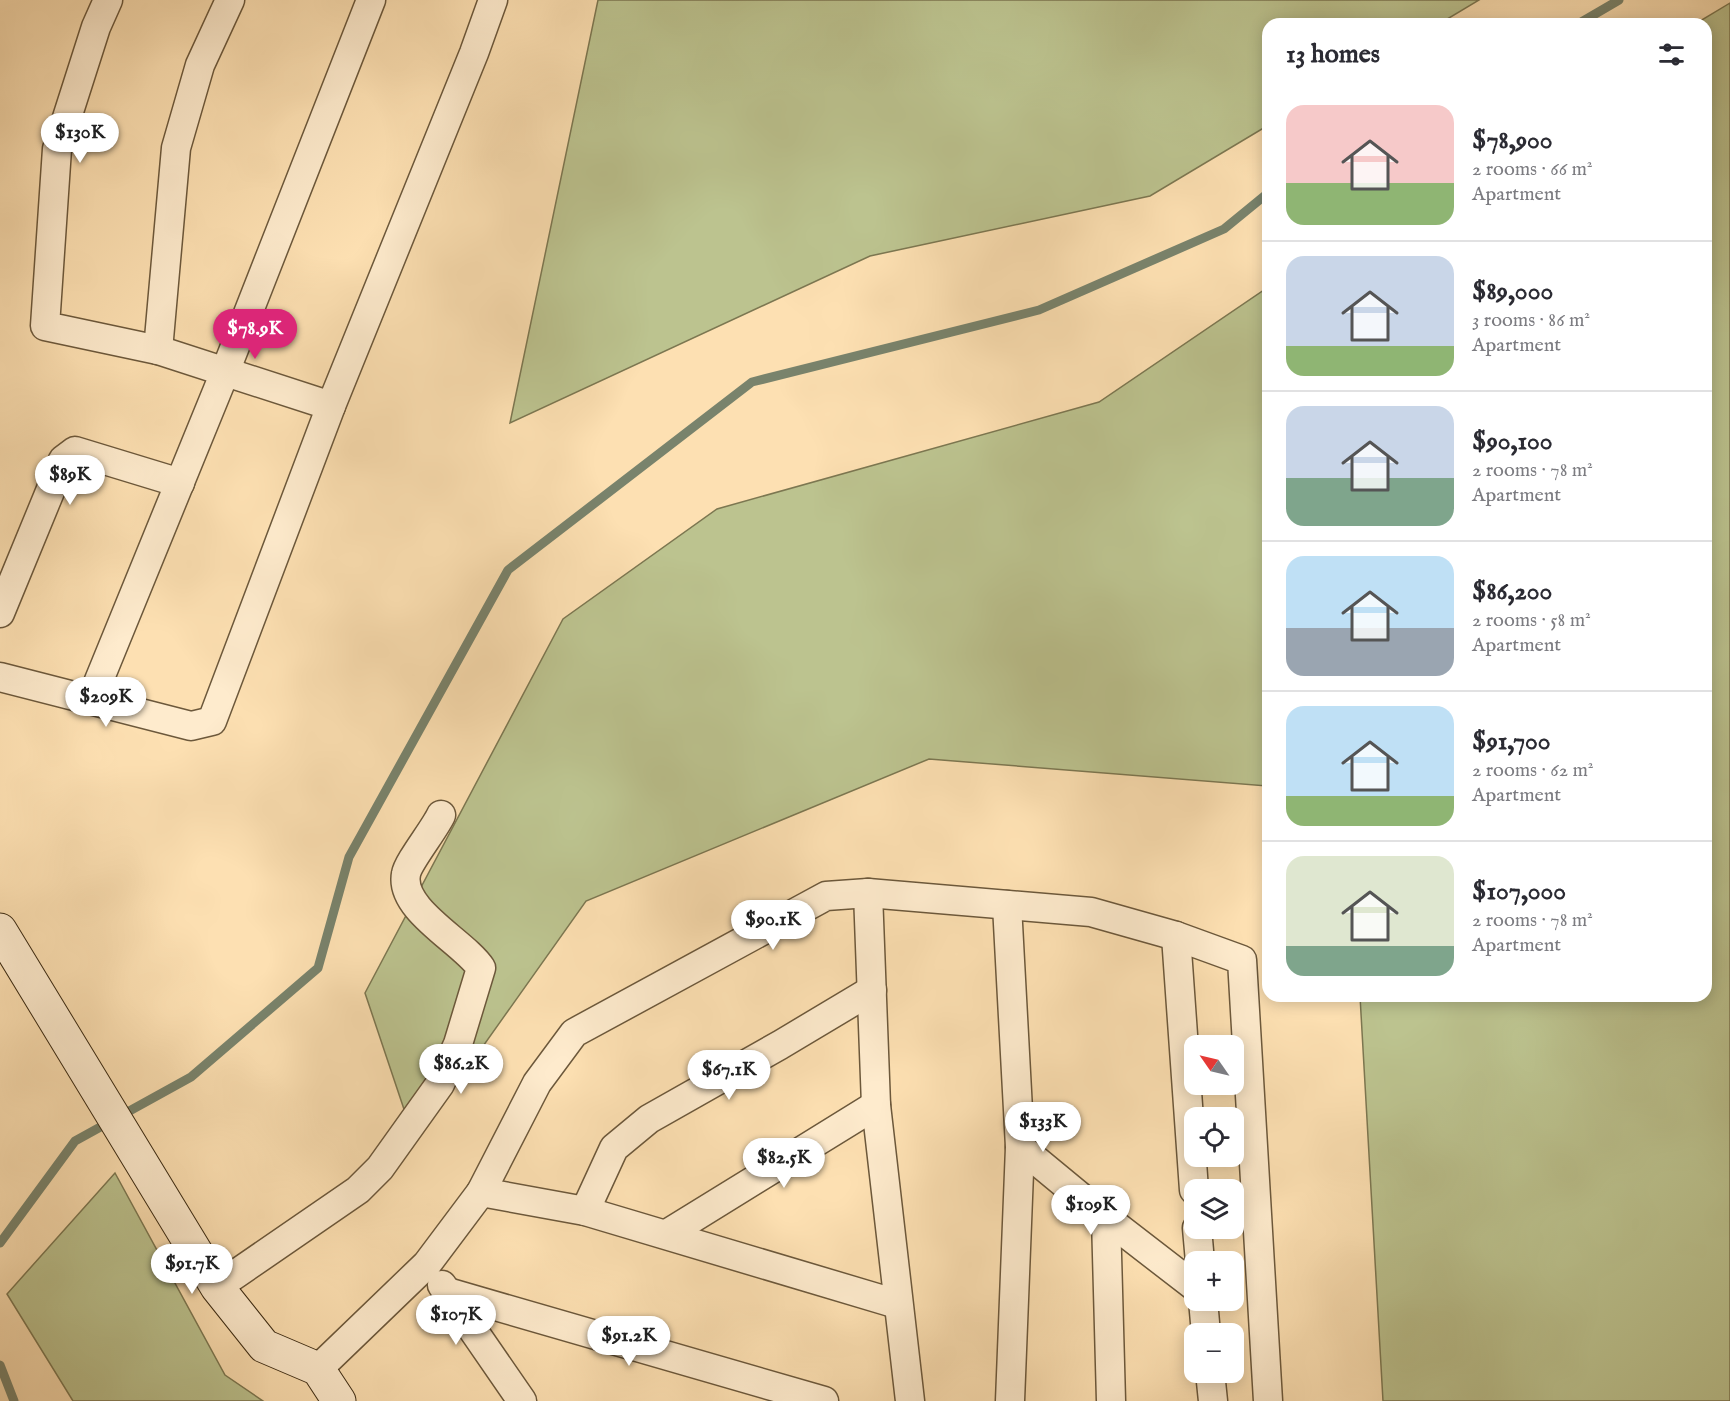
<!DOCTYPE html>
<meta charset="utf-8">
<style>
:root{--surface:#fff;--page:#f2f2f3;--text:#2b2b33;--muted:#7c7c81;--line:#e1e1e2;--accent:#db2777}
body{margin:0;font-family:"IM FELL English",serif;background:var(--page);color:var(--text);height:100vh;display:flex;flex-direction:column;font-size:22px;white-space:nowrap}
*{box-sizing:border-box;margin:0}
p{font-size:20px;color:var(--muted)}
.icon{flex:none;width:33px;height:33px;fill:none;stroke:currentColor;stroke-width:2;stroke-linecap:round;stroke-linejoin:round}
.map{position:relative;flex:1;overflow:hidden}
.side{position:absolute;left:1262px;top:18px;width:450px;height:984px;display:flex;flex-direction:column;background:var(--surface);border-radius:18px;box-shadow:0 3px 15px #0003}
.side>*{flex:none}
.needle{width:39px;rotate:304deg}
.tools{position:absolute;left:1184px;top:1035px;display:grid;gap:12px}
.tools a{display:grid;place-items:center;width:60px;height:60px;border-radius:12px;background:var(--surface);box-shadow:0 3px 15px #0003;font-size:30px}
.price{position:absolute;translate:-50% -51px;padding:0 14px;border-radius:21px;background:#fff;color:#222;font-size:20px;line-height:39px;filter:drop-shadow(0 2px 3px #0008)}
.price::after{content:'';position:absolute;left:50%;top:36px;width:18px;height:14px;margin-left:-9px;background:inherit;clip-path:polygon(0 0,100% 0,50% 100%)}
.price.current{background:var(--accent);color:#fff}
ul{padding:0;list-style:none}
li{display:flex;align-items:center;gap:18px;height:150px;padding:0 24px}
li+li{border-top:2px solid var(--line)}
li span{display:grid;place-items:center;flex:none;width:168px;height:120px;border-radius:18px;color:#555}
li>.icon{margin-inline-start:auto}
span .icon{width:72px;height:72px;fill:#fffc;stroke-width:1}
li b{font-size:26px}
h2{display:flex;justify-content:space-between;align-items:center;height:72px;padding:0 24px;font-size:26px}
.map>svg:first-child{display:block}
.green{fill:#bcc38f;stroke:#7c7751;stroke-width:1.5}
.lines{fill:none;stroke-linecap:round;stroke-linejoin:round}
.stream{stroke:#79836c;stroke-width:9}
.street-casing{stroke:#6c583b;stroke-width:31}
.secondary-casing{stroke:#3c2b13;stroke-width:35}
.street{stroke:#feebcd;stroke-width:28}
.secondary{stroke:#feebcd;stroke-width:33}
</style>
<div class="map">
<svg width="1730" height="1401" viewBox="0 0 1730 1401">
<rect width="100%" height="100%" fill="#fde0b2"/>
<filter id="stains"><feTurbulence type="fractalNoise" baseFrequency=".00333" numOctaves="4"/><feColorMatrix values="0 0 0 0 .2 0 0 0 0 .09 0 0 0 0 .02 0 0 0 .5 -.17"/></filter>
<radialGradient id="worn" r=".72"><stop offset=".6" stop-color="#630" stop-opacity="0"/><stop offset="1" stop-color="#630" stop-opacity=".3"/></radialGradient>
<!-- green -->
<g class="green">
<polygon points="598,0 1479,0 1439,24 1268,24 1267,126 1150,196 870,256 510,423"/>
<polygon points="1730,3 1730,1401 1383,1401 1360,996 1706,996 1706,24 1695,24"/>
<polygon points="1267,288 1267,786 929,759 586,901 415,1142 365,993 563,619 717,509 1099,402"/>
<polygon points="115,1173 225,1375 263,1401 73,1401 7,1294"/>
</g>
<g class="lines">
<!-- stream -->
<g class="stream">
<polyline points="1578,24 1619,0"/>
<polyline points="0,1243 75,1141 191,1077 318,968 349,857 508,570 752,382 1039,310 1224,229 1268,193"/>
<polyline points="0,1365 14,1401"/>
</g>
<!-- street casing -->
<g class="street-casing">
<g id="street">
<polyline points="108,0 96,27 57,149 45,326 158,350 331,406"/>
<polyline points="158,350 176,148 200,65 230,0"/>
<polyline points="0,613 63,460 75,451 180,483"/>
<polyline points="0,677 191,726 212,721 331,406 474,53 493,0"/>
<polyline points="91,700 225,372 371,0"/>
<polyline points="868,893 876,1105 910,1401"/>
<polyline points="1007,905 1020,1147 1010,1401"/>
<polyline points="1176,936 1194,1190"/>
<polyline points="1020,1147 1106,1218 1194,1286"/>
<polyline points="481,1192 585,1211 897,1304"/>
<polyline points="585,1211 614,1148 649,1119 780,1045 872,990"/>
<polyline points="1106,1218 1111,1401"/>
<polyline points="1197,1228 1200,1262"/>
<polyline points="667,1234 876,1105"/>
<polyline points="442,1285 522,1401"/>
<path d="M217,1287l141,-97 22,-22 60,-84 18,-40 23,-76c-17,-26 -82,-58 -75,-94 2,-12 28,-44 35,-59"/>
<polyline points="447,1292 824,1401"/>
<polyline points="1203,1300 1206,1334"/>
<polyline points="318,1369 427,1264 481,1192 537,1083 574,1033 826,896 868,893 1091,912 1176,936 1242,960 1268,1401"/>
<polyline points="1210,1372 1213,1401"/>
</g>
</g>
<!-- secondary casing -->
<g class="secondary-casing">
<polyline id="secondary" points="0,930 217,1287 264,1346 318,1369 339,1401"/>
</g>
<!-- street -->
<use href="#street" class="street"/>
<!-- secondary -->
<use href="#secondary" class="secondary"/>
</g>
<rect width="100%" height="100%" filter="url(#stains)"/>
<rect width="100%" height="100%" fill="url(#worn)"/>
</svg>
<div class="tools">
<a><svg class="needle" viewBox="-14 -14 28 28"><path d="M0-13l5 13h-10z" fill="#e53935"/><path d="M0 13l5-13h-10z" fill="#7c7c81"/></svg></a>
<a><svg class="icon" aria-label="locate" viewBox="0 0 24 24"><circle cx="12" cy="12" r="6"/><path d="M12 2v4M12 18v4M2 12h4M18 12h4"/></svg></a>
<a><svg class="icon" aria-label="layers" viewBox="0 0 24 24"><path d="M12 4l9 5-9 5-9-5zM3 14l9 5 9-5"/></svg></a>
<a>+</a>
<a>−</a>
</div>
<b class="price" style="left:80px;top:164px">$130K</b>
<b class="price current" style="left:255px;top:360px">$78.9K</b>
<b class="price" style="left:70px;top:506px">$89K</b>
<b class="price" style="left:106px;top:728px">$209K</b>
<b class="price" style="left:773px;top:951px">$90.1K</b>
<b class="price" style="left:461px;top:1095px">$86.2K</b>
<b class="price" style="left:729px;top:1101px">$67.1K</b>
<b class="price" style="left:1043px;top:1153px">$133K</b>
<b class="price" style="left:784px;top:1189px">$82.5K</b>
<b class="price" style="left:1091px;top:1236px">$109K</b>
<b class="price" style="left:192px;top:1295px">$91.7K</b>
<b class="price" style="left:456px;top:1346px">$107K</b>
<b class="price" style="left:629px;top:1367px">$91.2K</b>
<section class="side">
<h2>13 homes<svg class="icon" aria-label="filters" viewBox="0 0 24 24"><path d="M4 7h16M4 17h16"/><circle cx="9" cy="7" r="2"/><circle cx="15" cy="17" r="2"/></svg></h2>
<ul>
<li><span style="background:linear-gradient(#f6c9c9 65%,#8fb573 0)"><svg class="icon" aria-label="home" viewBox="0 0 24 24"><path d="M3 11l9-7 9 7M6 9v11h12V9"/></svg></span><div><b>$78,900</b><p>2 rooms · 66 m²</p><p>Apartment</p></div></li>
<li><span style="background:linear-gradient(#c9d6e8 75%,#8fb573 0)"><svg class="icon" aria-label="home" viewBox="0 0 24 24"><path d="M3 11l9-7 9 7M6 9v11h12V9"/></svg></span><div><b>$89,000</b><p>3 rooms · 86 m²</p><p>Apartment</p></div></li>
<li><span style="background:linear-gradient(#c9d6e8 60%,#7fa58c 0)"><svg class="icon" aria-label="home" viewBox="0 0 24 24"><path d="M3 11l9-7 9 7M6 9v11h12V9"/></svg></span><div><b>$90,100</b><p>2 rooms · 78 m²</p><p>Apartment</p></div></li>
<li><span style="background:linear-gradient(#bfe0f5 60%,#9aa5b1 0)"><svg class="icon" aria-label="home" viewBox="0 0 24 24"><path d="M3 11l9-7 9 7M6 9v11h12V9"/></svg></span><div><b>$86,200</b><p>2 rooms · 58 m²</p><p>Apartment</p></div></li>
<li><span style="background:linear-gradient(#bfe0f5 75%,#8fb573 0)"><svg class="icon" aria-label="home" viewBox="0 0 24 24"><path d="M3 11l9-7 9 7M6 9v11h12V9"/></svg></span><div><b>$91,700</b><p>2 rooms · 62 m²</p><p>Apartment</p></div></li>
<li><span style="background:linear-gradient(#dfe7d0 75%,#7fa58c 0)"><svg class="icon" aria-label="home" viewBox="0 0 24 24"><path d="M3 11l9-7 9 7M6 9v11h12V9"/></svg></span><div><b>$107,000</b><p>2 rooms · 78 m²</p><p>Apartment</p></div></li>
</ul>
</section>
</div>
